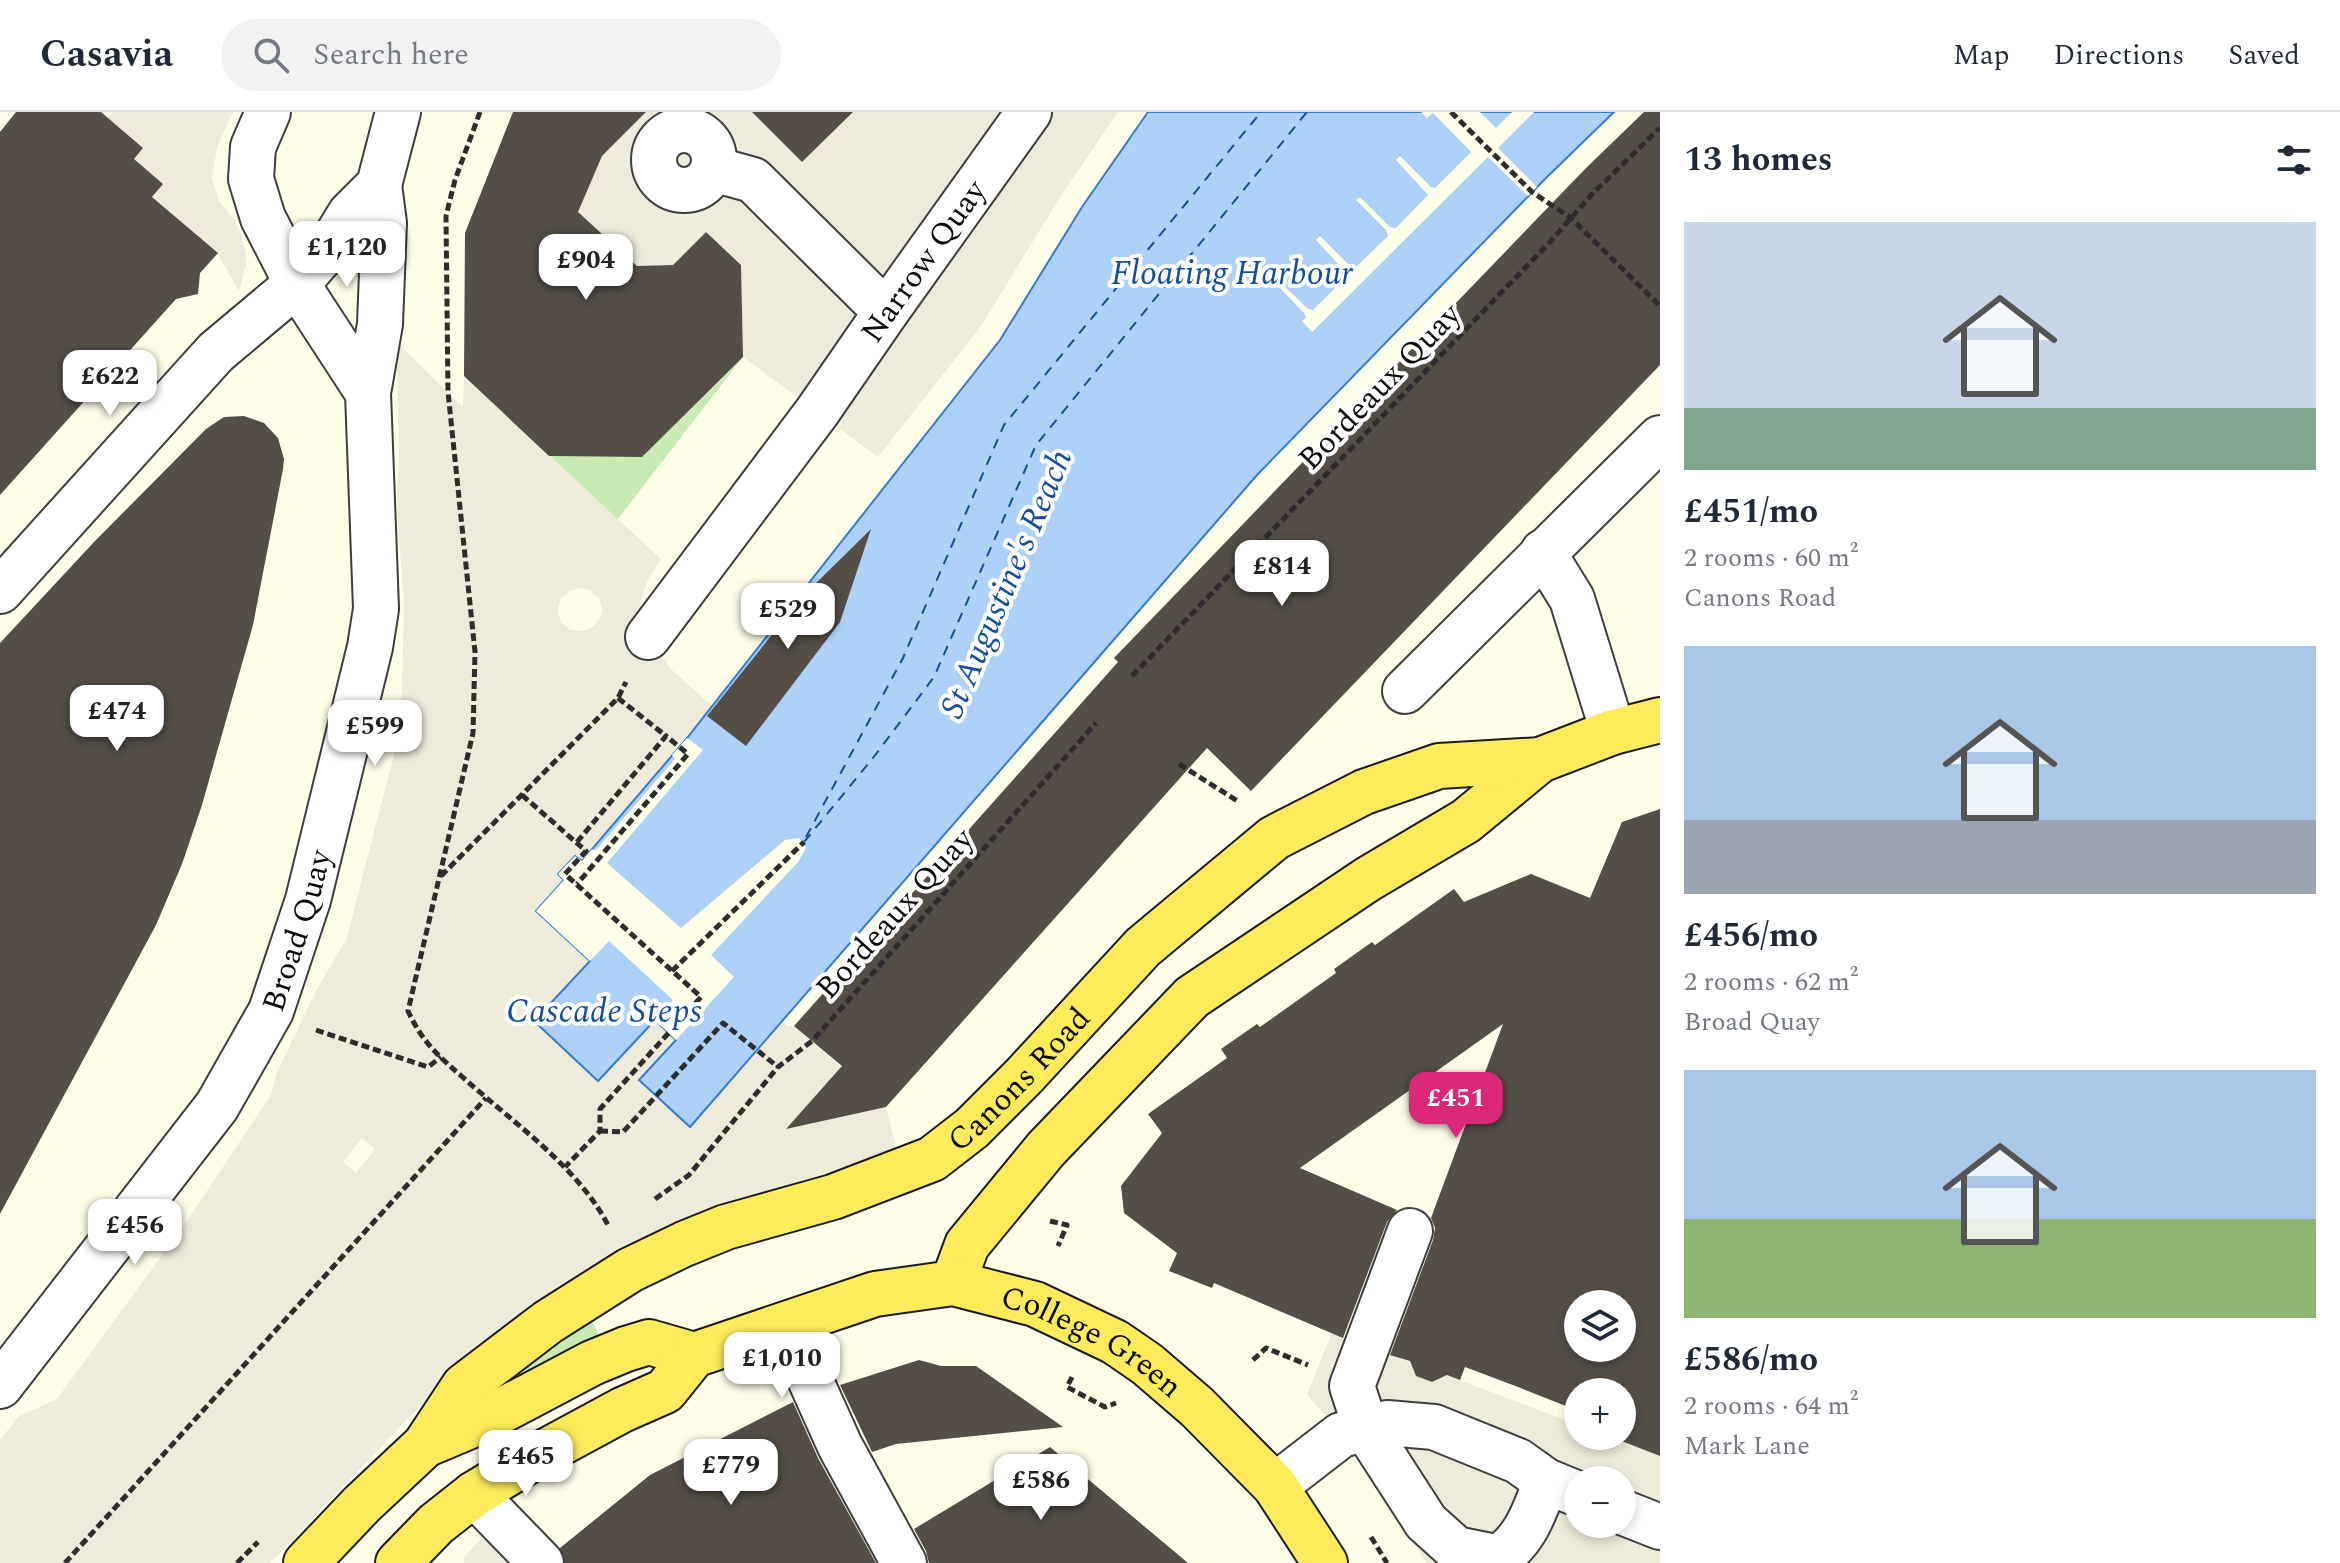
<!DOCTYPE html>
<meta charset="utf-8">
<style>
:root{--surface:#fff;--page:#f2f2f3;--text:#1f2937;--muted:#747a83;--line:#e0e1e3;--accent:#db2777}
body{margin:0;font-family:Spectral,serif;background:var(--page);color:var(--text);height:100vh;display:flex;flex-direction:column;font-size:30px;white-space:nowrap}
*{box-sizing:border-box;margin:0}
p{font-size:26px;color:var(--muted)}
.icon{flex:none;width:44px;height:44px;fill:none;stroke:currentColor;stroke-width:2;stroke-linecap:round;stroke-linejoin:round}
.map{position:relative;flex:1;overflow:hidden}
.details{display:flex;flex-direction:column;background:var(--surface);width:680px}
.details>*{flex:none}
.tools{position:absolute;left:1564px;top:1178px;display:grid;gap:16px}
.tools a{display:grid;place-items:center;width:72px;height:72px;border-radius:50%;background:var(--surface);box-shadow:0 4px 12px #0003;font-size:40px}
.price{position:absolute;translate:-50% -68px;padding:0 18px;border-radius:16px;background:#fff;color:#222;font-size:26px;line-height:52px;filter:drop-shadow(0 2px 4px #0008)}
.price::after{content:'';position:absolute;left:50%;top:48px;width:24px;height:18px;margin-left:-12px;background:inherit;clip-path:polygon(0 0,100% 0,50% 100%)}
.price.on{background:var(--accent);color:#fff}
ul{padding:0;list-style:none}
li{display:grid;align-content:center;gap:16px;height:424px;padding:0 24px}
li span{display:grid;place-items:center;height:248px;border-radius:0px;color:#555}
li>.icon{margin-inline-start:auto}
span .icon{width:144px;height:144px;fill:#fffc;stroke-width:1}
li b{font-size:34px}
h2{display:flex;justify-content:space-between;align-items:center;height:96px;padding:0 24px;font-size:34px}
header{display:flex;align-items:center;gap:48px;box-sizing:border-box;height:112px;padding:0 40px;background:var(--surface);border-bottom:2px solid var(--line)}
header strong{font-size:38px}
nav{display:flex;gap:44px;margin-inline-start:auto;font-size:28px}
.search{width:560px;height:72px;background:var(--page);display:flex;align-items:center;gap:20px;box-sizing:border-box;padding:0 28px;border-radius:44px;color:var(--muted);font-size:30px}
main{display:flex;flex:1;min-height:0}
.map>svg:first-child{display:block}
.green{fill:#c8eab3}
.plaza{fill:#eeebda;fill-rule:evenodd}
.water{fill:#add1f8;stroke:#327cd1;stroke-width:2}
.pier{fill:#fffee9}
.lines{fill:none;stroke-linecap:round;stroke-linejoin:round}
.ferry{stroke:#124e9f;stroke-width:2;stroke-dasharray:10 8;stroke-linecap:butt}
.building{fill:#544e47;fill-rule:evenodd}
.minor-casing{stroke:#3e3e3e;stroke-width:48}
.major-casing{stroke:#1c1c1c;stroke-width:48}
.path{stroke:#2d2d2d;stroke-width:5;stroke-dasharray:8 4;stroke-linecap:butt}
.minor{stroke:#fff;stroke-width:44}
.major{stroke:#fdeb5c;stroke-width:44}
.labels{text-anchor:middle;stroke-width:8;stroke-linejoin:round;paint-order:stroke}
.street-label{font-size:32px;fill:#0b0b0b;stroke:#fff}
.water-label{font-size:34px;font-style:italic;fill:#124e9f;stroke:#fff}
</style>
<header>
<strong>Casavia</strong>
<div class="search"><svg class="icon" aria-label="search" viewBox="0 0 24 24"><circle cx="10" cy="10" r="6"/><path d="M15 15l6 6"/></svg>Search here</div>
<nav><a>Map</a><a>Directions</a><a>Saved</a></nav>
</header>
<main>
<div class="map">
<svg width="1660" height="1451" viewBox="0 0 1660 1451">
<rect width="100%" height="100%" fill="#fffee9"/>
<!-- green -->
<g class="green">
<polygon points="743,245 617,408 549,344 642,345"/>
<polygon points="590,1205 601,1228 477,1288"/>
</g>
<!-- plaza -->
<g class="plaza">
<polygon points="113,0 233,0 217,35 212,66 219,89 234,107 241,121 247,149 239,179 217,141 153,85 163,72 134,47 143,36 108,6"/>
<polygon points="646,0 752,0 802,50 853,0 1118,0 1062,82 981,214 878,345 743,245 741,153 706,120 673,153 637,154 578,100 602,44"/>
<path d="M396,230l67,65 1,-31 197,183 -14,22 -7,25 8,31 24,33 40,36 -120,143 195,177h7l92,81 11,45 -276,100 -37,21 -122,89 -192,201h-270v-123l18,-23 39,-18 130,-178 84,-126 6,-23 40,-83 30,-51 54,-212 3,-120 -7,-95 2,-71zM579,476l11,2 9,8 3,11 -2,10 -8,9 -10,3 -12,-1 -9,-8 -3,-11 2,-11 8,-8zM609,829l64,60 -75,79 -63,-59zM362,1026l13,11 -19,24 -13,-11z"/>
<path d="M1332,1221l77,28 7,15 16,6 15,-7 131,50v11h7l2,5 31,-1 42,16v107h-234l-36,-60 -49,-68 -34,-41zM1578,1368h44v44h-44z"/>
<polygon points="481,1427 488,1427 527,1451 464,1451 464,1445"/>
</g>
<!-- water -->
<polygon class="water" points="1148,0 1614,0 1546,66 1257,363 690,1015 639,968 676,928 655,908 598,969 534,909 590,849 536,799 564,768 558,762 575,744 582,749 687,626 1000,228 1082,95"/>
<!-- pier -->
<g class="pier">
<polygon points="1421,0 1480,0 1496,16 1512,0 1534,0 1498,36 1537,75 1528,84 1488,45 1312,220 1302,209 1306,206 1304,201 1274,170 1277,167 1308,197 1313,198 1348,163 1316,128 1320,124 1351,155 1355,156 1388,124 1386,118 1356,88 1360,85 1390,115 1396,116 1428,83 1396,48 1400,44 1431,75 1435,76 1471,40 1433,1 1427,6"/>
<polygon points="687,626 703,638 607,751 681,816 785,728 799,726 806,735 799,749 711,843 734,865 676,928 655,908 673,888 609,829 590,849 536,799 564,768 558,762 575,744 582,749 592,737 595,739 675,647 672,643"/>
</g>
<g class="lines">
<!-- ferry -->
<g class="ferry">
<polyline points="806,725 903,546 1004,313 1261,0"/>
<polyline points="804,730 873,646 934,565 1036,333 1307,0"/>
</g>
</g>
<!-- building -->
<g class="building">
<polygon points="16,0 101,0 143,36 134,47 163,72 152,85 218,141 200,161 198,182 176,187 0,383 0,20"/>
<polygon points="513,0 646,0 602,44 578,100 637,154 673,153 706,120 741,153 743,245 642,345 549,344 464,264 465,121"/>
<polygon points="752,0 853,0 802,50"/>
<polygon points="1644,0 1660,0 1660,253 1251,679 1207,636 886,995 786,1017 842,954 794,914 1118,550 1114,546 1586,56"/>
<polygon points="244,304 264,311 278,326 284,347 283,357 253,513 202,693 182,752 156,813 0,1102 0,531 95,429 206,317 224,305"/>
<polygon points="871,417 840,510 746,634 707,604 803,484"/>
<path d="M1660,697v647l-41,-16 -16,7 -16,-6 -2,-5h37v-44h-44v33l-13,-4 6,-13 -53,-21 -53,-20 -5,13 -13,-5 -15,7 -16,-6 -6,-15 -20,-6 43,-115 2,-12 -4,-10 72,-194 -203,144 97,42 -10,12 -44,116 -129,-55 -2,5 -43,-17 8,-18 -53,-40 -3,-27 41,-53 -14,-19 79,-56 -6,-9 36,-25 3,3 76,-54 -2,-4 38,-27 3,3 79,-56 10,13 67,-28 59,24 32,-76zM1578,1192h44v44h-44z"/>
<polygon points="919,1248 941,1254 976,1254 1063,1315 896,1332 872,1340 840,1273"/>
<polygon points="793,1290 818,1346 876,1451 565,1451 560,1436 650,1363"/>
<polygon points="1050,1335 1089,1368 1188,1451 929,1451 926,1439 914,1417"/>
</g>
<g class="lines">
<!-- minor casing -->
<g class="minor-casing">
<g id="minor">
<polyline points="268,0 253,35 251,67 263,106 297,172 368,281"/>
<circle cx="684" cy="48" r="30"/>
<polyline points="713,57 753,68 886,200"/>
<polyline points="1543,440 1572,487 1613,620"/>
<polyline points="0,479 216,240 297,172 331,133 350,102 379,73 398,0"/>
<path id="s1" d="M648,525l169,-225 69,-100 143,-200"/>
<polyline points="1405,579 1660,326"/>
<polyline points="1410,1119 1352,1274 1366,1317 1426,1410 1456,1437 1501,1446"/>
<polyline points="781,1214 809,1265 840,1334 904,1451"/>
<path id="s2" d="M0,1274l217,-280 54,-95 37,-111 62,-253 6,-38 -8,-216 12,-69 4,-101 -5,-38"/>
<polyline points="1275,1374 1341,1323 1387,1311 1434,1315 1518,1349 1546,1369 1578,1382"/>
<polyline points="474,1382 541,1451"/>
<polyline points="1622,1400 1660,1415"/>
<path d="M1489,1451c34,-16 45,-49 57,-82"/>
</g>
</g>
<!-- major casing -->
<g class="major-casing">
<g id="major">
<polyline points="953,1171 967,1133 1046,1037 1192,885 1368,767 1466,709 1540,648"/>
<path id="s3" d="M425,1333l39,-59 84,-64 82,-52 54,-26 42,-17 107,-30 99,-38 40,-31 52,-52 119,-129 131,-109 90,-46 75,-26 101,-6 73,-28 47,-12"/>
<polyline points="306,1451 362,1392 425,1333 482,1309 592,1251 626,1237 649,1230 694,1243"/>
<path id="s4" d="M398,1451l38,-39 38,-30 61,-37 87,-47 43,-19 29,-36 181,-61 78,-11 82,21 80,38 32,22 50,43 78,79 50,77"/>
</g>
</g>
<!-- path -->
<g class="path">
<path d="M480,0l-25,68 -9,36 2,176 27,260 -2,81 -65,278c15,33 33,47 59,70 48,43 113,88 142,146"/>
<polyline points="1451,0 1532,80 1571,106 1660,194"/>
<polyline points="1132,564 1550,130 1592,82 1660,16"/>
<polyline points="618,586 666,624"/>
<polyline points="1179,652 1239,690"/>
<polyline points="522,683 586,739 565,762 701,885 600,997 600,1019 565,1055"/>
<polyline points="577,730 666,624 688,642 577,772"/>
<polyline points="441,764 618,586 626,570"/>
<polyline points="672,859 804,730"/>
<polyline points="316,918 428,955 441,945"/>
<polyline points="600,1019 623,1020 723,911 778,955"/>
<polyline points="655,1087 689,1063 778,955 812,929 1096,611"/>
<polyline points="1050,1109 1067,1113 1058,1134"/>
<polyline points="1253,1248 1266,1236 1308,1253"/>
<polyline points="1072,1265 1067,1275 1105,1295 1116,1291"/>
<polyline points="1371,1425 1387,1451"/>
<polyline points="65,1451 486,986"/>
<polyline points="237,1451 258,1430"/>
</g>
<!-- minor -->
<use href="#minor" class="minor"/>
<!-- major -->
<use href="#major" class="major"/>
</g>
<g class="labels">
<!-- street labels -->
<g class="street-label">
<text dy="11" stroke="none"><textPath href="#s1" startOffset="466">Narrow Quay</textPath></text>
<text transform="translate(1379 274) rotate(-46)" y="11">Bordeaux Quay</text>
<text transform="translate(894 801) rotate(-48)" y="11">Bordeaux Quay</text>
<text dy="11" stroke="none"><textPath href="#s2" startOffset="548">Broad Quay</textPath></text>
<text dy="11" stroke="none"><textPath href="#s3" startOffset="714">Canons Road</textPath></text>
<text dy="11" stroke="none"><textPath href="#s4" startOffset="788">College Green</textPath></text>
</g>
<!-- water labels -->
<g class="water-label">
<text x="1232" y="172">Floating Harbour</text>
<text transform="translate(1005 471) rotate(-67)" y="12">St Augustine's Reach</text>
<text x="604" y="910">Cascade Steps</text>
</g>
</g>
</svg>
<div class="tools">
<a><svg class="icon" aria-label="layers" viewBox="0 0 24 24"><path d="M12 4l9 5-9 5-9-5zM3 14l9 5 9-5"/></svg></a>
<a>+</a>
<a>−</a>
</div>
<b class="price" style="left:347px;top:177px">£1,120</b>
<b class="price" style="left:586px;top:190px">£904</b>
<b class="price" style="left:110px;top:306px">£622</b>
<b class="price" style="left:1282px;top:496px">£814</b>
<b class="price" style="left:788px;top:539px">£529</b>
<b class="price" style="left:117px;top:641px">£474</b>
<b class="price" style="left:375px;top:656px">£599</b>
<b class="price on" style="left:1456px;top:1028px">£451</b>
<b class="price" style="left:135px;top:1155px">£456</b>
<b class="price" style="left:782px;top:1288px">£1,010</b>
<b class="price" style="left:526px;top:1386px">£465</b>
<b class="price" style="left:731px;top:1395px">£779</b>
<b class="price" style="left:1041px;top:1410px">£586</b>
</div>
<section class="details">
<h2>13 homes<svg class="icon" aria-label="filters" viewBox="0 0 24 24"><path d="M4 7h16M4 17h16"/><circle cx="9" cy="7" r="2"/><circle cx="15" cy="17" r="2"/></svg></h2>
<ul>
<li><span style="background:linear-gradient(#c9d6e8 75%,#7fa58c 0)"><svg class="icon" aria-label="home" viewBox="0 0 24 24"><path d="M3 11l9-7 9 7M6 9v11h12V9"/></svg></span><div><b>£451/mo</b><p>2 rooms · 60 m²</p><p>Canons Road</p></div></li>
<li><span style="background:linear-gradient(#a9c7e8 70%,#9aa5b1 0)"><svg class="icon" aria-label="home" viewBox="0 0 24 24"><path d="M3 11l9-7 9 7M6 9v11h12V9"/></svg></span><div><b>£456/mo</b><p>2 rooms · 62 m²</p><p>Broad Quay</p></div></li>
<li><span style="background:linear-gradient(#a9c7e8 60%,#8fb573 0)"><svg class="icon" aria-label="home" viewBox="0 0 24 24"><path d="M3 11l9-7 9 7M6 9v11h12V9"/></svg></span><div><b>£586/mo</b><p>2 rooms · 64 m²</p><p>Mark Lane</p></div></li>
</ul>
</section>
</main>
